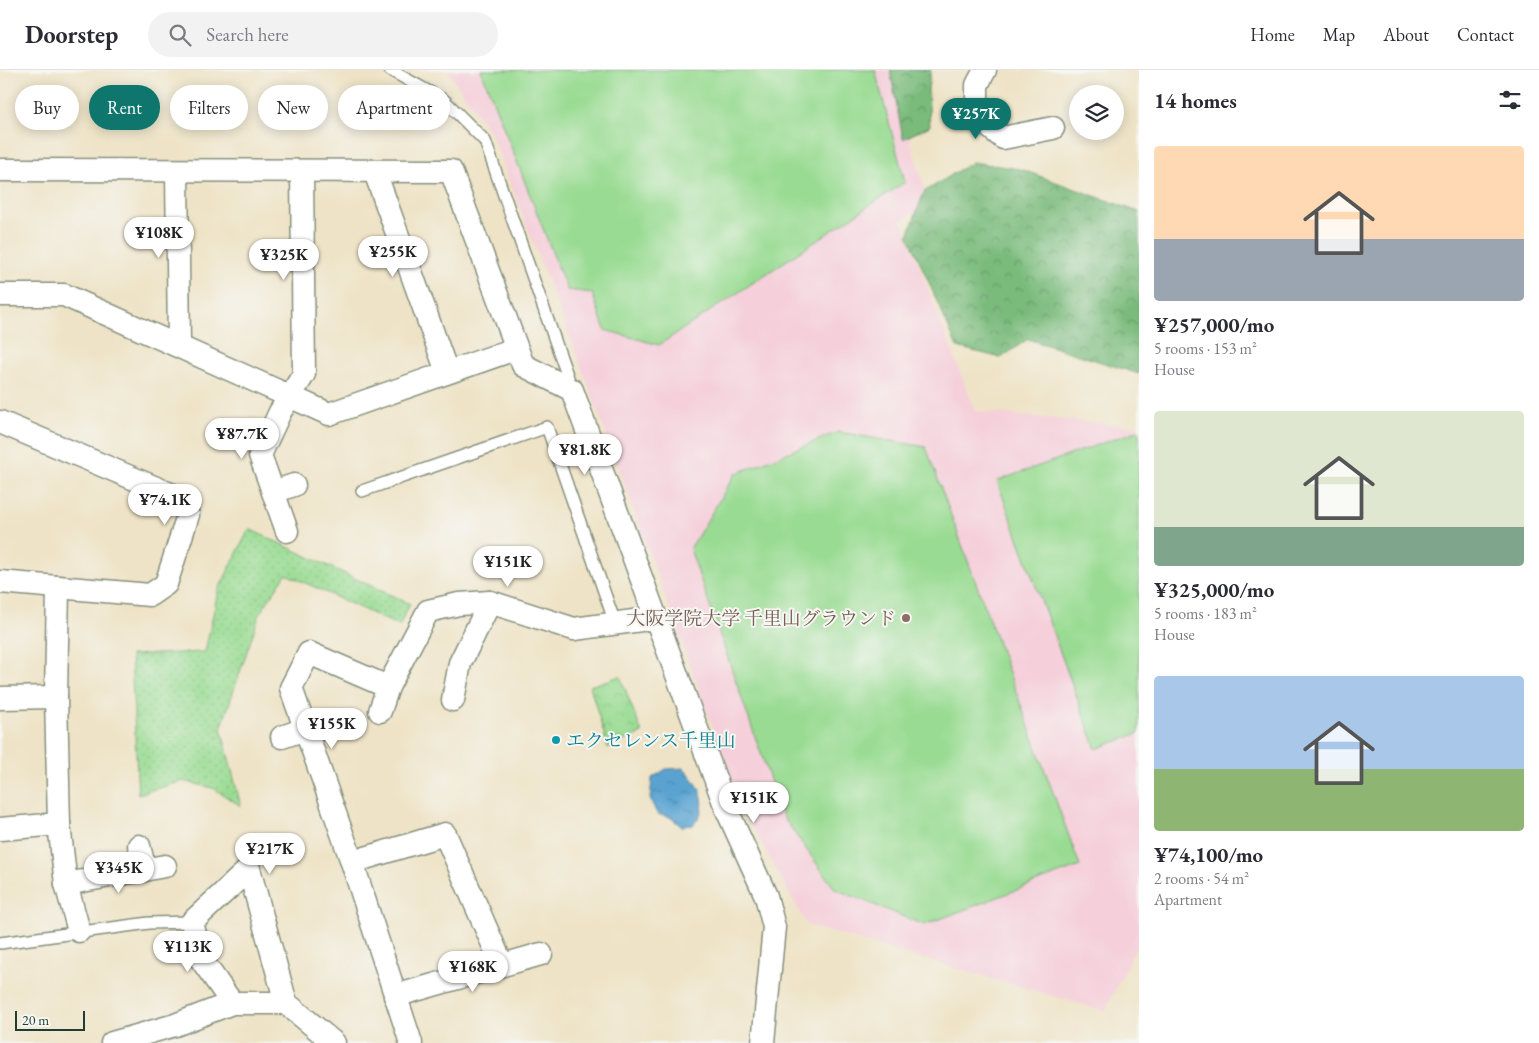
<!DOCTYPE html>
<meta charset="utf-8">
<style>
:root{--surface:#fff;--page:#f2f2f3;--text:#2b2b33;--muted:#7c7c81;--line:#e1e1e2;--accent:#0f766e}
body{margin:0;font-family:"EB Garamond","Noto Serif JP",serif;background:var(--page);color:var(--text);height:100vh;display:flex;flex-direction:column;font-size:19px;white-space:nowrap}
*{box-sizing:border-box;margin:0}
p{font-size:16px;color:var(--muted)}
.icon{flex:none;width:28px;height:28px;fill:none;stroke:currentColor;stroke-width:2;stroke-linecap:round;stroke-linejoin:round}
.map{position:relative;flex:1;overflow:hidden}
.drawer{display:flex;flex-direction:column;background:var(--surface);width:400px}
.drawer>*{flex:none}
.hud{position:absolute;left:15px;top:15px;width:475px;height:45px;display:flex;gap:10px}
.controls{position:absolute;left:1069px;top:15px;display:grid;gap:10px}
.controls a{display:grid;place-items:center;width:55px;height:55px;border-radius:50%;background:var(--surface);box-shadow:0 2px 12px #0003;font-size:25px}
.scale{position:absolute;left:15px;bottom:12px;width:70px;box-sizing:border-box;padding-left:5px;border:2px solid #1f3d34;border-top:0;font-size:14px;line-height:18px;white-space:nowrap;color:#1f3d34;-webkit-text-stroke:4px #f6f6f2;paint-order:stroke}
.price{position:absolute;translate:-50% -42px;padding:0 11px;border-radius:18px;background:#fff;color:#222;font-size:16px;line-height:32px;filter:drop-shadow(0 1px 2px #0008)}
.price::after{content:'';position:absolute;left:50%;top:30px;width:15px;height:11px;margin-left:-8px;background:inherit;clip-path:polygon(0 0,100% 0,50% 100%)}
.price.active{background:var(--accent);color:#fff}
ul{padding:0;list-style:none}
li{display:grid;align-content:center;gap:10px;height:265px;padding:0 15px}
li span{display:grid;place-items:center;height:155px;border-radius:5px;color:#555}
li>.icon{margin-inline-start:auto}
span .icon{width:90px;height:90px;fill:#fffc;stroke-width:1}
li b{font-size:21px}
h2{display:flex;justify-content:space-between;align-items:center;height:60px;padding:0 15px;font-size:21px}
.chip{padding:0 18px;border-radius:22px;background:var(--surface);box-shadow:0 2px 12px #0003;font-size:18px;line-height:45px}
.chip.active{background:var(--accent);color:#fff}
header{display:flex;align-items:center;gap:30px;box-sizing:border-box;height:70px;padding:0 25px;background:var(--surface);border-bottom:1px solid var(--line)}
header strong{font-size:24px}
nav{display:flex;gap:28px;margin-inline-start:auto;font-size:18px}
.search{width:350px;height:45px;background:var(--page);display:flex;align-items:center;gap:12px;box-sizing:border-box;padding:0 18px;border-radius:28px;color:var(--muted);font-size:19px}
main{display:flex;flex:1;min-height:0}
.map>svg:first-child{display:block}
.built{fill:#f5cfda}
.grass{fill:url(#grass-dots);stroke:#5c8c63}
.forest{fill:url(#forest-crowns);stroke:#4c7c58}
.park{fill:url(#park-crowns);stroke:#5c8c63}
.garden{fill:#99db92;stroke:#5c8c63}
.water{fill:url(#water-ripples);stroke:#3c7082}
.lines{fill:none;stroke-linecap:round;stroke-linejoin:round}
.lane-casing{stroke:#86907d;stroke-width:14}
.street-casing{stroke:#86907d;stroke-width:25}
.lane{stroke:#fff;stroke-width:11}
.street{stroke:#fff;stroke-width:22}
.education-dot{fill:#8d6e63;stroke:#f6f6f2;stroke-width:2}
.culture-dot{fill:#0f9aa8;stroke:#f6f6f2;stroke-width:2}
.labels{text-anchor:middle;stroke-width:4;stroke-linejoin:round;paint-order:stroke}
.education-label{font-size:19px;fill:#785e54;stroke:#f6f6f2;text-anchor:end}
.culture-label{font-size:19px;fill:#0d838f;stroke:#f6f6f2;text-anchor:start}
</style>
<header>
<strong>Doorstep</strong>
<div class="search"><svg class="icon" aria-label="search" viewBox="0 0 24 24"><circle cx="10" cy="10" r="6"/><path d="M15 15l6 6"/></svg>Search here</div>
<nav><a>Home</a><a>Map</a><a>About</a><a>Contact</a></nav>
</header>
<main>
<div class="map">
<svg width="1139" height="973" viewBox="0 0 1139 973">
<defs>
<pattern id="grass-dots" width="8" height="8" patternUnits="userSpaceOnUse" patternTransform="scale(1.25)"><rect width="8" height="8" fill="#99db92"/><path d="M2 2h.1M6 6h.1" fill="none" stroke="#83bd7e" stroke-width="1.8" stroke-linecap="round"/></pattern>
<pattern id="forest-crowns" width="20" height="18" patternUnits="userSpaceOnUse" patternTransform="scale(1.25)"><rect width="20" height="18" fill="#7abb7c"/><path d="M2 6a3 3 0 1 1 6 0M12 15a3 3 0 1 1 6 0" fill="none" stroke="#639966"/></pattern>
<pattern id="park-crowns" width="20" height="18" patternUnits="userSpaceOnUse" patternTransform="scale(1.25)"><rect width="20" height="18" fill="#99db92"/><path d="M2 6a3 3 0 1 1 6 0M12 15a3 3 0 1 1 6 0" fill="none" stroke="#83bd7e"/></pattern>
<pattern id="water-ripples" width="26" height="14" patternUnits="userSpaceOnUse" patternTransform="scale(1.25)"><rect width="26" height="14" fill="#5aa3d1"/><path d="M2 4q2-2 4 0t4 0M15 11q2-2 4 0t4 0" fill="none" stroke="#4a86aa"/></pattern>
</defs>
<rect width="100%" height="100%" fill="#f6f6f2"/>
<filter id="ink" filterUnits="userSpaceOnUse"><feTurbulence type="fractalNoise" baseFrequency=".02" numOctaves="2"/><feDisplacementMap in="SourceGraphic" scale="10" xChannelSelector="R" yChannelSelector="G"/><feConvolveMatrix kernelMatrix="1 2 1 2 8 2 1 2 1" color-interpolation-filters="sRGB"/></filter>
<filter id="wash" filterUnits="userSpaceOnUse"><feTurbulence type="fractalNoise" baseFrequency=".0096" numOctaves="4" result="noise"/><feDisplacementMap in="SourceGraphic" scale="20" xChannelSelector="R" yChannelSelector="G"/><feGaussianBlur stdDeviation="1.12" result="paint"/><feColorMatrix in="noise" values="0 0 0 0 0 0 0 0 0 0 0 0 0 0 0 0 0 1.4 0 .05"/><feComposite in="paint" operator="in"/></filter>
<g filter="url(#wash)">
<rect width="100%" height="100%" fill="#eee3c6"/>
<!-- built -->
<polygon class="built" points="447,0 889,0 930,136 901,149 975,341 1139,357 1139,870 1105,941 807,855 742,738 587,312 491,63"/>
<!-- grass -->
<polygon class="grass" points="249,459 410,534 399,556 286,504 260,543 221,658 241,736 213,718 183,711 138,724 131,585 205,582 218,521"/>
<!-- forest -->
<g class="forest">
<polygon points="890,0 931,0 928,19 930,56 903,69"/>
<polygon points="972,92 1020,99 1139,142 1139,304 1028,269 1001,288 957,277 908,165 924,122"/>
</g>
<!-- park -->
<polygon class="park" points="620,606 642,663 608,678 590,616"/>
<!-- garden -->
<g class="garden">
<polygon points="481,0 875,0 905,112 659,275 605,260 592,223 567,220"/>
<polygon points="1139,360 1139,663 1096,679 997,411"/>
<polygon points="838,362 926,377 1080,796 924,855 835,819 783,747 690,479 735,404"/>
</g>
<!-- water -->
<path class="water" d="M684,698c16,17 28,37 9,57l-12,1 -11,-9 -13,-3 -7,-15 2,-21 14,-9z"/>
</g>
<g filter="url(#ink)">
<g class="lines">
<!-- lane casing -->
<g class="lane-casing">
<g id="lane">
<polyline points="390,0 444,30 485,71 572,319"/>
<polyline points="362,421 547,357 615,553"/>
<polyline points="0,873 149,853 192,852"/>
</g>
</g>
<!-- street casing -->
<g class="street-casing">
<g id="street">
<polyline points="985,0 977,15 977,47 1003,68 1053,58"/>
<polyline points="0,100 451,101 523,295 572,320 726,738 766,826 774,857 763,973"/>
<polyline points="177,102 179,276"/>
<polyline points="375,102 447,302"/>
<polyline points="0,225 64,225 329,344 515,279"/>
<polyline points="0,352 182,429 188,445 166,514 150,525 0,512"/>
<polyline points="273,422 294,415"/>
<polyline points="287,461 260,385 280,342 304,304 302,102"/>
<polyline points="58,517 56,627 59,754 66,814 79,861"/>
<polyline points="0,628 56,627"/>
<polyline points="453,630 460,593 490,532 574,559 656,548"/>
<polyline points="380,641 388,617"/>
<polyline points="282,667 305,659"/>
<polyline points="0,759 59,754"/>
<polyline points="139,776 145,800"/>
<polyline points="352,792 445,764 502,895"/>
<polyline points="66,814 165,796"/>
<polyline points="395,926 541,884"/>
<polyline points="232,933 201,889 192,852 249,799 286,933"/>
<polyline points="112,973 175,955 232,933 286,933 334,973"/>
<polyline points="411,973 352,792 291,618 309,583 388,617 428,541 459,534 490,532"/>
</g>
</g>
<!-- lane -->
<use href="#lane" class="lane"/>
<!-- street -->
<use href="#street" class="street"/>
</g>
</g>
<!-- markers -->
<circle class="education-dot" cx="906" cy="548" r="5"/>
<circle class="culture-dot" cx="556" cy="670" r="5"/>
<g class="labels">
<!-- education labels -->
<g class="education-label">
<text x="896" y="555">大阪学院大学 千里山グラウンド</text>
</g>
<!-- culture labels -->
<g class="culture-label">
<text x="566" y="677">エクセレンス千里山</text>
</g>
</g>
</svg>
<div class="controls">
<a><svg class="icon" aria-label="layers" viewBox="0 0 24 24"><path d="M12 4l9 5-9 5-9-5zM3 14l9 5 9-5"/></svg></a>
</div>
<div class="scale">20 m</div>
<b class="price active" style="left:976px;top:70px">¥257K</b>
<b class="price" style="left:159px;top:189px">¥108K</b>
<b class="price" style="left:393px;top:208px">¥255K</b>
<b class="price" style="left:284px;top:211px">¥325K</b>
<b class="price" style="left:242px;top:390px">¥87.7K</b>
<b class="price" style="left:585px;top:406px">¥81.8K</b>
<b class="price" style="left:165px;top:456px">¥74.1K</b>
<b class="price" style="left:508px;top:518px">¥151K</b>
<b class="price" style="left:332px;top:680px">¥155K</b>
<b class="price" style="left:754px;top:754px">¥151K</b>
<b class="price" style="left:270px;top:805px">¥217K</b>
<b class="price" style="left:119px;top:824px">¥345K</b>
<b class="price" style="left:188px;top:903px">¥113K</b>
<b class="price" style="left:473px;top:923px">¥168K</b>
<div class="hud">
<a class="chip">Buy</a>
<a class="chip active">Rent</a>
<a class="chip">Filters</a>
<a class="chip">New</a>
<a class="chip">Apartment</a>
</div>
</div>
<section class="drawer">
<h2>14 homes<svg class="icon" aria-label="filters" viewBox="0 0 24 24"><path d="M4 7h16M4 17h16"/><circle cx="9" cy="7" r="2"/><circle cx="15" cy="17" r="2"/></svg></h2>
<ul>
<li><span style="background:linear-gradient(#ffd9b3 60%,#9aa5b1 0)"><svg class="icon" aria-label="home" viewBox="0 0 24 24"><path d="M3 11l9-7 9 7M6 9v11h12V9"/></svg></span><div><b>¥257,000/mo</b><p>5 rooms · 153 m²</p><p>House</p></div></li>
<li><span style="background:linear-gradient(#dfe7d0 75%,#7fa58c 0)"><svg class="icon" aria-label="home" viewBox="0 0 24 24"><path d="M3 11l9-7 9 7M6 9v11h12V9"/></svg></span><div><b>¥325,000/mo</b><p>5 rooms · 183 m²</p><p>House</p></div></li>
<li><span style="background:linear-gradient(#a9c7e8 60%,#8fb573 0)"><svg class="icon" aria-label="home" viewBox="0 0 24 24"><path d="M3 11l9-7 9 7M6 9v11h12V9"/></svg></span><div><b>¥74,100/mo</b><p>2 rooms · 54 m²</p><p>Apartment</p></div></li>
</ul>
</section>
</main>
